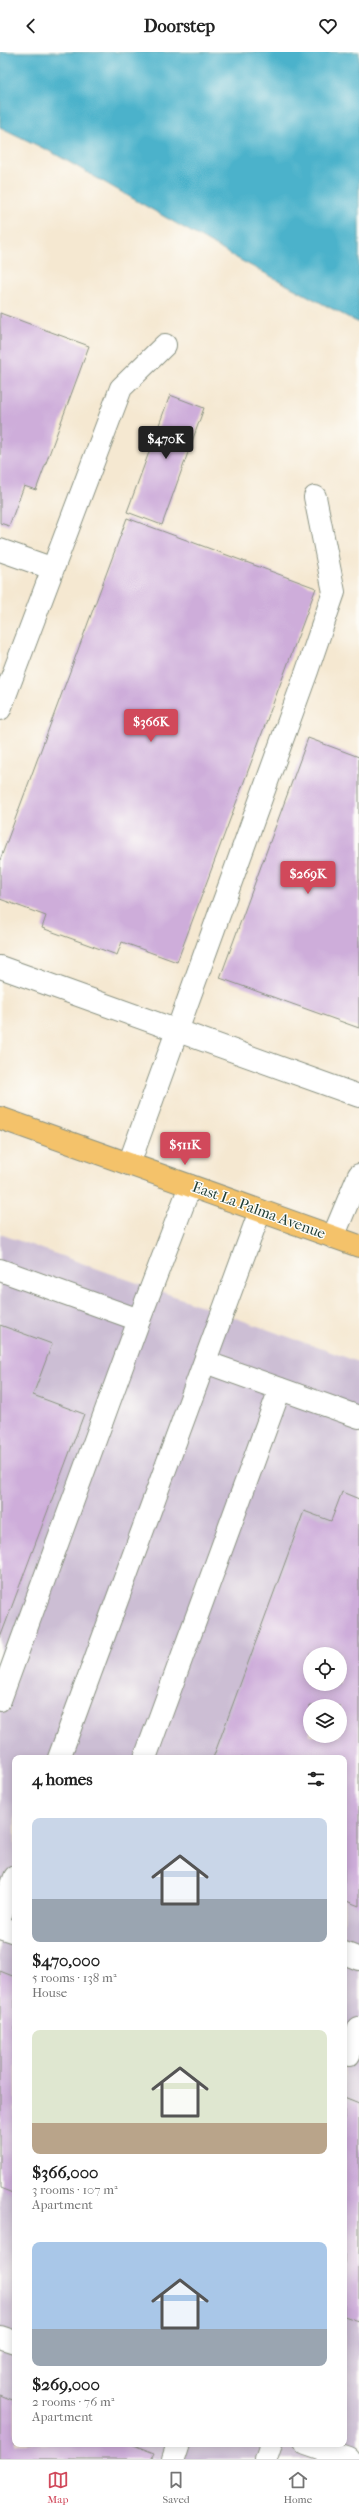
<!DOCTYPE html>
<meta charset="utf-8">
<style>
:root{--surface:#fff;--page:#f6f6f6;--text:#222;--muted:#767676;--line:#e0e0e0;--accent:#d1495b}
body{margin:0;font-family:"IM FELL French Canon",serif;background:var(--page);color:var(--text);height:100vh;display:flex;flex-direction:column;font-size:15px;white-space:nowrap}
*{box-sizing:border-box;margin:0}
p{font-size:13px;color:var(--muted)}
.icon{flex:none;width:22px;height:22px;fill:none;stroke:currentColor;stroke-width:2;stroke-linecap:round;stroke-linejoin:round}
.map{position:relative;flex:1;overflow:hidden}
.details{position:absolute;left:12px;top:1703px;width:335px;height:692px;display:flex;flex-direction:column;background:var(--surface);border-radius:8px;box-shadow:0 2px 10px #0003}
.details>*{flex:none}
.controls{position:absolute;left:303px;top:1595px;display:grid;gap:8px}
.controls a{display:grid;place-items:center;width:44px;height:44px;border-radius:50%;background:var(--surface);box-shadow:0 2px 10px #0003;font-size:20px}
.price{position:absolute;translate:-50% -34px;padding:0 9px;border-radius:4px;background:var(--accent);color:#fff;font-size:13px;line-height:26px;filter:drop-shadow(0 1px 2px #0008)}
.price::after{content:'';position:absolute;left:50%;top:24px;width:12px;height:9px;margin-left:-6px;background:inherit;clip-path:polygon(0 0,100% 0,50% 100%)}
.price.on{background:#222;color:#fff}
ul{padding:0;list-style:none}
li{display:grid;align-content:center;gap:8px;height:212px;padding:0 20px}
li span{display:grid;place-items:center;height:124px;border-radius:8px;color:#555}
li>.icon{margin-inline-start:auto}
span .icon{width:72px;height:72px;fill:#fffc;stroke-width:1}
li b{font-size:17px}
h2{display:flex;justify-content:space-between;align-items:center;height:48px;padding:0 20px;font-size:17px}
header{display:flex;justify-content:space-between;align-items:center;height:52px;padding:0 20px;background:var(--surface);font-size:18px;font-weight:700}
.tab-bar{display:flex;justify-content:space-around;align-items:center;height:56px;border-top:1px solid var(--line);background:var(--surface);font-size:11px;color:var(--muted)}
.tab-bar a{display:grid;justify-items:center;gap:2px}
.tab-bar .on{color:var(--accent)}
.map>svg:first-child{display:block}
.industrial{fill:#ccbed4;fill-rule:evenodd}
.water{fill:#4cb2cb;stroke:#367880}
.building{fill:#ceadda;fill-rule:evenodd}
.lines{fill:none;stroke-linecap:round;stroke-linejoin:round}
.minor-casing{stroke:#8a9282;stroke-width:24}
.major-casing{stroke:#8a9282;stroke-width:24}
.minor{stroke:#fff;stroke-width:22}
.major{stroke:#f4c26a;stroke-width:22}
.labels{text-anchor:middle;stroke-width:3;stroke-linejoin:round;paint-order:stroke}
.street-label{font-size:15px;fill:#1f3d34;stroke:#fdfcf7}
</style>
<header><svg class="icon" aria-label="back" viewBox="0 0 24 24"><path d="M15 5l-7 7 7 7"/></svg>Doorstep<svg class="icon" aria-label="heart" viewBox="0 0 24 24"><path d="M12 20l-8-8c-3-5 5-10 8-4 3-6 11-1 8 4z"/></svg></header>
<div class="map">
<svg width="359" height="2407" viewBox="0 0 359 2407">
<rect width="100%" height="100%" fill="#fdfcf7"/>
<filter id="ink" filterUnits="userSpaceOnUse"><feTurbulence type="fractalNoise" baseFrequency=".025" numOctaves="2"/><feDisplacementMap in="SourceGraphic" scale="8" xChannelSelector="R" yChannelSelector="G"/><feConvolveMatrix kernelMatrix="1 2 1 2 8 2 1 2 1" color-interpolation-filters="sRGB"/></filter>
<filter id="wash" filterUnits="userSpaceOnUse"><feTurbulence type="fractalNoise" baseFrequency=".012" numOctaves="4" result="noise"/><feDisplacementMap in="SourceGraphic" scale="16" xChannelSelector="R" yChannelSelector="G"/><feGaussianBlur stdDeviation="0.9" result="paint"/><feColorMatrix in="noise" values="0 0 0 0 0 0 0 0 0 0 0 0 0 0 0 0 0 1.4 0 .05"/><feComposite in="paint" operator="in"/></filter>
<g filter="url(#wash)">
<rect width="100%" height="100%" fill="#f5e8d1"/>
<!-- industrial -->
<path class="industrial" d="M0,1182l359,128v1097h-359zM310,1602h30v30h-30zM310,1654h30v30h-30zM15,1706h329v686h-329z"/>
<!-- water -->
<polygon class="water" points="0,0 359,0 359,271 240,208 55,102 0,75"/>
<g id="blocks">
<!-- building -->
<g class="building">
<polygon points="0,261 89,294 36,438 24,434 9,474 0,471"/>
<polygon points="170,343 204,356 162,473 127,460"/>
<polygon points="127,466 316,536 177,910 122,890 117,903 42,876 46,864 0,847 0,808"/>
<polygon points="308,686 359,705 359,976 220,926"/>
<polygon points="0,1273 52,1292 33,1343 84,1362 0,1586"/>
<path d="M342,1440l17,7v407l-15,-6v-142h-131l91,-247 27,10zM310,1602h30v30h-30zM310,1654h30v30h-30z"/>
<polygon points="0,1919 15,1925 15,2142 0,2136"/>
<polygon points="344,2046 359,2052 359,2269 344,2264"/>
<polygon points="0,2343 15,2349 15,2392 131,2392 154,2401 151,2407 0,2407"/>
</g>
</g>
</g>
<g filter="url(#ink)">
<use href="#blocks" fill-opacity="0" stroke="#8a9282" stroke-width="1"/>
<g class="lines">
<!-- minor casing -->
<g class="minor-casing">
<g id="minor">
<polyline points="0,498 51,516"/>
<polyline points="0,657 121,336 165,293"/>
<polyline points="0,915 359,1044"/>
<polyline points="129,1112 307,619 334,540 315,445"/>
<polyline points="333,1185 359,1123"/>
<polyline points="0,1218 139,1268 190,1134"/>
<polyline points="205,1310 359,1365"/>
<polyline points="0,1648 139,1268"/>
<polyline points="59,1706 260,1159"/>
<polyline points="145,1706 280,1337"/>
<polyline points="0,1865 15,1825"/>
<polyline points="0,1875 15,1880"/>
<polyline points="344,1901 359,1907"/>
<polyline points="349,2003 359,1976"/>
<polyline points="0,2285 15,2290"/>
<polyline points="306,2392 349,2407"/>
<polyline points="173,2407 178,2392"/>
<polyline points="266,2407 271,2392"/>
</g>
</g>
<!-- major casing -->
<g class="major-casing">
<polyline id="major" points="0,1066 359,1194"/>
</g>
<!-- minor -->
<use href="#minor" class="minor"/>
<!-- major -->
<use href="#major" class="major"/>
</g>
</g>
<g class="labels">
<!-- street labels -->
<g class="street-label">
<text transform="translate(259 1158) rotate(20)" y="5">East La Palma Avenue</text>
</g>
</g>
</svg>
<div class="controls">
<a><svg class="icon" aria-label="locate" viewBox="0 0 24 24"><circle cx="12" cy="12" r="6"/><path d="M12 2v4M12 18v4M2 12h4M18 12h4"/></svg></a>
<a><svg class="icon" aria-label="layers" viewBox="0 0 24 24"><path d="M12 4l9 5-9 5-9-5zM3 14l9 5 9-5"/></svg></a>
</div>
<b class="price on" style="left:166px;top:408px">$470K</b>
<b class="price" style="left:151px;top:691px">$366K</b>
<b class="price" style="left:308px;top:843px">$269K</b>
<b class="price" style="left:185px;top:1114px">$511K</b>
<section class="details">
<h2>4 homes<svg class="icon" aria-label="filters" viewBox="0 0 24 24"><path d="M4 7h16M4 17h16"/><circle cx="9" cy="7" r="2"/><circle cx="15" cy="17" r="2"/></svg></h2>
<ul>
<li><span style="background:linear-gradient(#c9d6e8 65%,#9aa5b1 0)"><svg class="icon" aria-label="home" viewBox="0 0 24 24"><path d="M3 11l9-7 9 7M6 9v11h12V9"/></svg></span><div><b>$470,000</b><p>5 rooms · 138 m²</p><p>House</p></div></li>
<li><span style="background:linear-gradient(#dfe7d0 75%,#b9a48a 0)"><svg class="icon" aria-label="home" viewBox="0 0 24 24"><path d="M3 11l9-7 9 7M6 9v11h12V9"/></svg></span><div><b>$366,000</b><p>3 rooms · 107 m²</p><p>Apartment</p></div></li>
<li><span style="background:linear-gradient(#a9c7e8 70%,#9aa5b1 0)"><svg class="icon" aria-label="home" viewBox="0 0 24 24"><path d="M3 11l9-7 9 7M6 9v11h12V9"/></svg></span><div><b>$269,000</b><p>2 rooms · 76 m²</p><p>Apartment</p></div></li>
</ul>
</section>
</div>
<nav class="tab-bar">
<a class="on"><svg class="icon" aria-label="map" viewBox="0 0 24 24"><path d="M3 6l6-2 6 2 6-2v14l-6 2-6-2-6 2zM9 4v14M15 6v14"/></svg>Map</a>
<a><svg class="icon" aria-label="saved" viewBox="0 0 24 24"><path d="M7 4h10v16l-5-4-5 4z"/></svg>Saved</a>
<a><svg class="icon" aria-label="home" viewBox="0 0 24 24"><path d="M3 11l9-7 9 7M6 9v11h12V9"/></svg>Home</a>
</nav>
